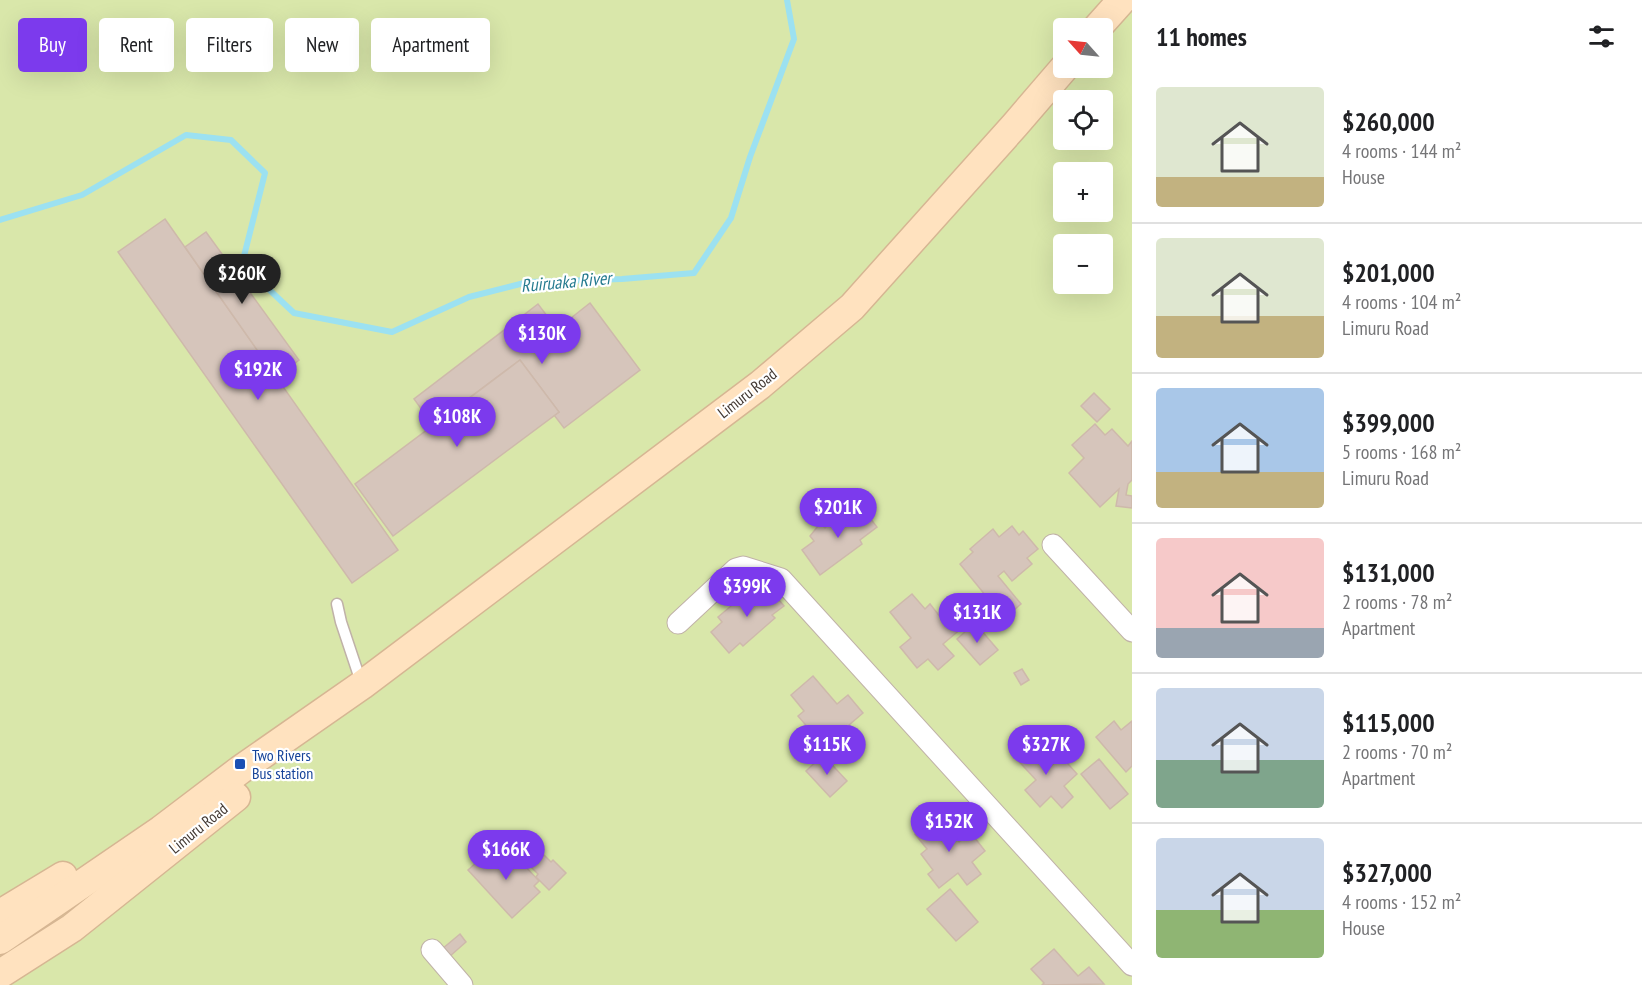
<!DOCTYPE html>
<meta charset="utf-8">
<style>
:root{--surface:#fff;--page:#f6f6f6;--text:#202124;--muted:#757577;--line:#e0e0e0;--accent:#7c3aed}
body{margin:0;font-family:"PT Sans Narrow",sans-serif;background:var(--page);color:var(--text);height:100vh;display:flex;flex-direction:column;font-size:22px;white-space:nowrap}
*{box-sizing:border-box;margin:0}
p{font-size:20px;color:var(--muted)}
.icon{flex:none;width:33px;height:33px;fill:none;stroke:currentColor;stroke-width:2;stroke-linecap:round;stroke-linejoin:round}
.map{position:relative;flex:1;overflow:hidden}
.panel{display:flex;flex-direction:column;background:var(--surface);width:510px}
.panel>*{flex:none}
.guide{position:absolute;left:18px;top:18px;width:570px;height:54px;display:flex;gap:12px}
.needle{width:39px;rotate:297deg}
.fabs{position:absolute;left:1053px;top:18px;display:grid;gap:12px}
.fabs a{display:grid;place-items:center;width:60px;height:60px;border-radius:6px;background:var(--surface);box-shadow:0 6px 24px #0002;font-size:30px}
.price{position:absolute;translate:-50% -51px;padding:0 14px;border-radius:21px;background:var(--accent);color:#fff;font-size:20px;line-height:39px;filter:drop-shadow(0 2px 3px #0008)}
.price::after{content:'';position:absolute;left:50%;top:36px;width:18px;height:14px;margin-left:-9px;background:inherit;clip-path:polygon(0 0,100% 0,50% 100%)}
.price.on{background:#222;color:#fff}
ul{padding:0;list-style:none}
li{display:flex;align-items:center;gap:18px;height:150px;padding:0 24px}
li+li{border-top:2px solid var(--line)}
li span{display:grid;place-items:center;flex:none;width:168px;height:120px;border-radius:6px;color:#555}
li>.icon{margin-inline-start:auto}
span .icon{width:72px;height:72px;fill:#fffc;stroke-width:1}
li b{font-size:26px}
h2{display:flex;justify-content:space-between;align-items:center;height:72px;padding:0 24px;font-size:26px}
.tag{padding:0 21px;border-radius:6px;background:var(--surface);box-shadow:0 6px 24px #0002;font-size:21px;line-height:54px}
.tag.on{background:var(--accent);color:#fff}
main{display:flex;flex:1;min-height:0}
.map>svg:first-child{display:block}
.green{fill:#d9e7aa;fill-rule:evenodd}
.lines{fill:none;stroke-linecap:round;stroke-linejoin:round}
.stream{stroke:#9ce1f1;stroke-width:6}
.building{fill:#d6c5bb;stroke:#ceb9ab;stroke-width:1.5}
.lane-casing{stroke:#c0b2a8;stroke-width:13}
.street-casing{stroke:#c0b2a8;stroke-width:23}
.secondary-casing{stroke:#d6b693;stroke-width:31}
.lane{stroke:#fff;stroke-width:10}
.street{stroke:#fff;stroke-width:21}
.secondary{stroke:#ffe2bf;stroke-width:28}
.transit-dot{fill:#1a4fb4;stroke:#fff;stroke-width:2}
.labels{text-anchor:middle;stroke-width:4.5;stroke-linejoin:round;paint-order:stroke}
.street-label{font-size:16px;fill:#433933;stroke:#fff}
.transit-label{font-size:16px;fill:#164399;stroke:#fff;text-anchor:start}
.water-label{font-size:18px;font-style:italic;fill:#267b90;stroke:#fff}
</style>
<main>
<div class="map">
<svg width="1132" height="985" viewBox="0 0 1132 985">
<rect width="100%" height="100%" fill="#f2eae2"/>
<!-- green -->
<path class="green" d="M0,0h1132v985h-1132zM1064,28h38v40h-38zM1064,100h38v40h-38zM1064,172h38v40h-38zM1064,244h38v40h-38z"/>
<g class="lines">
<!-- stream -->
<polyline class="stream" points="0,220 82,195 186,135 231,140 265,173 242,264 294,313 392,332 469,297 528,282 622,279 694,273 731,218 750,157 794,39 787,0"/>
</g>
<!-- building -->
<g class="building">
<polygon points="165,219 398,550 352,583 118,252"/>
<polygon points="206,232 299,360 276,377 185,247"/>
<polygon points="590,303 640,370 564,428 554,415 559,412 520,360 433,425 414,399 538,304 557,329"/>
<polygon points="520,360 559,412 393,536 355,484"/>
<polygon points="1094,393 1110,409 1097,422 1081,406"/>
<polygon points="1095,424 1105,435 1112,429 1128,446 1132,441 1132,480 1128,484 1126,495 1132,496 1132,508 1116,506 1119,489 1100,507 1069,473 1084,458 1072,445"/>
<polygon points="860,505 877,527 860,540 862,544 820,575 802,550 814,541 810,536 818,526 821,524 825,528 831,522 830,517 839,511 844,518"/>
<polygon points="1012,526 1019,535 1023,531 1038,549 1027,558 1032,564 1012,581 1004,571 998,576 1021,604 991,629 970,604 983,593 986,596 960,564 973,552 970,549 993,529 999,537"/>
<polygon points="766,585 784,606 772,615 775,618 743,646 740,643 729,653 711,632 722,622 718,617 750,590 754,595"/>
<polygon points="912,594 925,609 930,604 941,618 949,611 962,628 943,644 954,656 938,670 928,659 917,668 900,647 911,638 890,612"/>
<polygon points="975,623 998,650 980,665 957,639"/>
<polygon points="1022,669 1029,680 1021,685 1014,673"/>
<polygon points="813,676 837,704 848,695 863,713 849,725 858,735 844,747 835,737 818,752 804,736 811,731 798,716 804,711 791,695"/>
<polygon points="1114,721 1121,730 1132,721 1132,766 1126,772 1096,737"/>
<polygon points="1028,741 1051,766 1061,756 1077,774 1064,786 1073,797 1062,808 1051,796 1040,807 1025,790 1036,780 1013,755"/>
<polygon points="823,755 847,781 830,797 806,771"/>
<polygon points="1099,759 1128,794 1110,809 1081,774"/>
<polygon points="938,816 959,842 971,833 985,851 972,862 981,874 967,885 958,873 939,888 928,874 933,870 921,854 927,849 915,834"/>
<polygon points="496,845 516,866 521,862 539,881 534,886 540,892 512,918 468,870"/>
<polygon points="544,855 551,862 553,860 566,873 549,890 536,877 538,874 531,867"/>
<polygon points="950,889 978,922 956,941 927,909"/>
<polygon points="460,934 466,942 449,957 442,949"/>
<polygon points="1054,949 1078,976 1089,967 1104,984 1042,985 1044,983 1031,969"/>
</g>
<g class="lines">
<!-- lane casing -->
<g class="lane-casing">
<polyline id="lane" points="337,604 341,622 361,682"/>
</g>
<!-- street casing -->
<g class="street-casing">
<g id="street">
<polyline points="1053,545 1132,631"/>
<polyline points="678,623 736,569 743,567 781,579 1132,965"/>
<polyline points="432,950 462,985"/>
</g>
</g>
<!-- secondary casing -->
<g class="secondary-casing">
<g id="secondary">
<polyline points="1097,28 1122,0"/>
<polyline points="0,914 63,876"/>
<polyline points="0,940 161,830 240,770 362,685 760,385 852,307 1015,125 1064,68"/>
<polyline points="0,974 72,928 236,797"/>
</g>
</g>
<!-- lane -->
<use href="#lane" class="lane"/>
<!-- street -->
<use href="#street" class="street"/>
<!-- secondary -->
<use href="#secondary" class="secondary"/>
</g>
<!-- markers -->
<rect class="transit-dot" x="234" y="758" width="12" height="12" rx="3"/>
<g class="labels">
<!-- street labels -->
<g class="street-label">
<text transform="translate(747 393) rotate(-38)" y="6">Limuru Road</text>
<text transform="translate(198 828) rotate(-39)" y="6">Limuru Road</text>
</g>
<!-- transit labels -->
<g class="transit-label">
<text x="252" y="761">Two Rivers<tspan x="252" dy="18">Bus station</tspan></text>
</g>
<!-- water labels -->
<g class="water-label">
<text transform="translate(566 282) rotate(-5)" y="6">Ruiruaka River</text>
</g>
</g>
</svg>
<div class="fabs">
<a><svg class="needle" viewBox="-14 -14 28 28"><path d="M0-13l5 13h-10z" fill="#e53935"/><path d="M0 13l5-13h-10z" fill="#757577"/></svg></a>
<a><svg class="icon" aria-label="locate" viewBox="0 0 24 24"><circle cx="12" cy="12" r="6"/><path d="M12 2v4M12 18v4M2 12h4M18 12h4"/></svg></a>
<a>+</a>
<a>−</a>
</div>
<b class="price on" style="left:242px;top:305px">$260K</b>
<b class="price" style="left:542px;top:365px">$130K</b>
<b class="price" style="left:258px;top:401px">$192K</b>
<b class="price" style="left:457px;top:448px">$108K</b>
<b class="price" style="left:838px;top:539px">$201K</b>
<b class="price" style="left:747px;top:618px">$399K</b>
<b class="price" style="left:977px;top:644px">$131K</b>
<b class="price" style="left:827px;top:776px">$115K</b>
<b class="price" style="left:1046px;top:776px">$327K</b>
<b class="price" style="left:949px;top:853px">$152K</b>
<b class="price" style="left:506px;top:881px">$166K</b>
<div class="guide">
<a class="tag on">Buy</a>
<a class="tag">Rent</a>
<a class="tag">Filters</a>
<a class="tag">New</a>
<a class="tag">Apartment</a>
</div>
</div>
<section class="panel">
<h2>11 homes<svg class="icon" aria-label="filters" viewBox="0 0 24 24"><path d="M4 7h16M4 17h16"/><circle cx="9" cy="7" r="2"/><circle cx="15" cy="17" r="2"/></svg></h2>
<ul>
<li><span style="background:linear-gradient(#dfe7d0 75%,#c2b280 0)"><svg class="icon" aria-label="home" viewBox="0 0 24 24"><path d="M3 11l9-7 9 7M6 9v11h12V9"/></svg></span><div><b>$260,000</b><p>4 rooms · 144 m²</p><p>House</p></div></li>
<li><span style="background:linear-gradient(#dfe7d0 65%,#c2b280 0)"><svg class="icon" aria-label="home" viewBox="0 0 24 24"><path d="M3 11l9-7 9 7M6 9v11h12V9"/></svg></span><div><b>$201,000</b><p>4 rooms · 104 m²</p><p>Limuru Road</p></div></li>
<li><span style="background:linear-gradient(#a9c7e8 70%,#c2b280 0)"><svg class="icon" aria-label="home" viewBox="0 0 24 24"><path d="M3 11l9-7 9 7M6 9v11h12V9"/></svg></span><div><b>$399,000</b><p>5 rooms · 168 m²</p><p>Limuru Road</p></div></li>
<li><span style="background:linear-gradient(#f6c9c9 75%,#9aa5b1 0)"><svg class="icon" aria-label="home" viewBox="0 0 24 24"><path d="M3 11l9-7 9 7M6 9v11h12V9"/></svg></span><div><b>$131,000</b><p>2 rooms · 78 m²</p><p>Apartment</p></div></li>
<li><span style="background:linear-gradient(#c9d6e8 60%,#7fa58c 0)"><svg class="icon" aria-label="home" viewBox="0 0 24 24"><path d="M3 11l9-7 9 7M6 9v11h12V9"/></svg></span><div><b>$115,000</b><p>2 rooms · 70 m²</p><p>Apartment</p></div></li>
<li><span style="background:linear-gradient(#c9d6e8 60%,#8fb573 0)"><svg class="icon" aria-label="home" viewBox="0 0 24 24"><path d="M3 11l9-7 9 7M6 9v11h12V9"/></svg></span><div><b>$327,000</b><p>4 rooms · 152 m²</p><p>House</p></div></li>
</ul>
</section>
</main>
